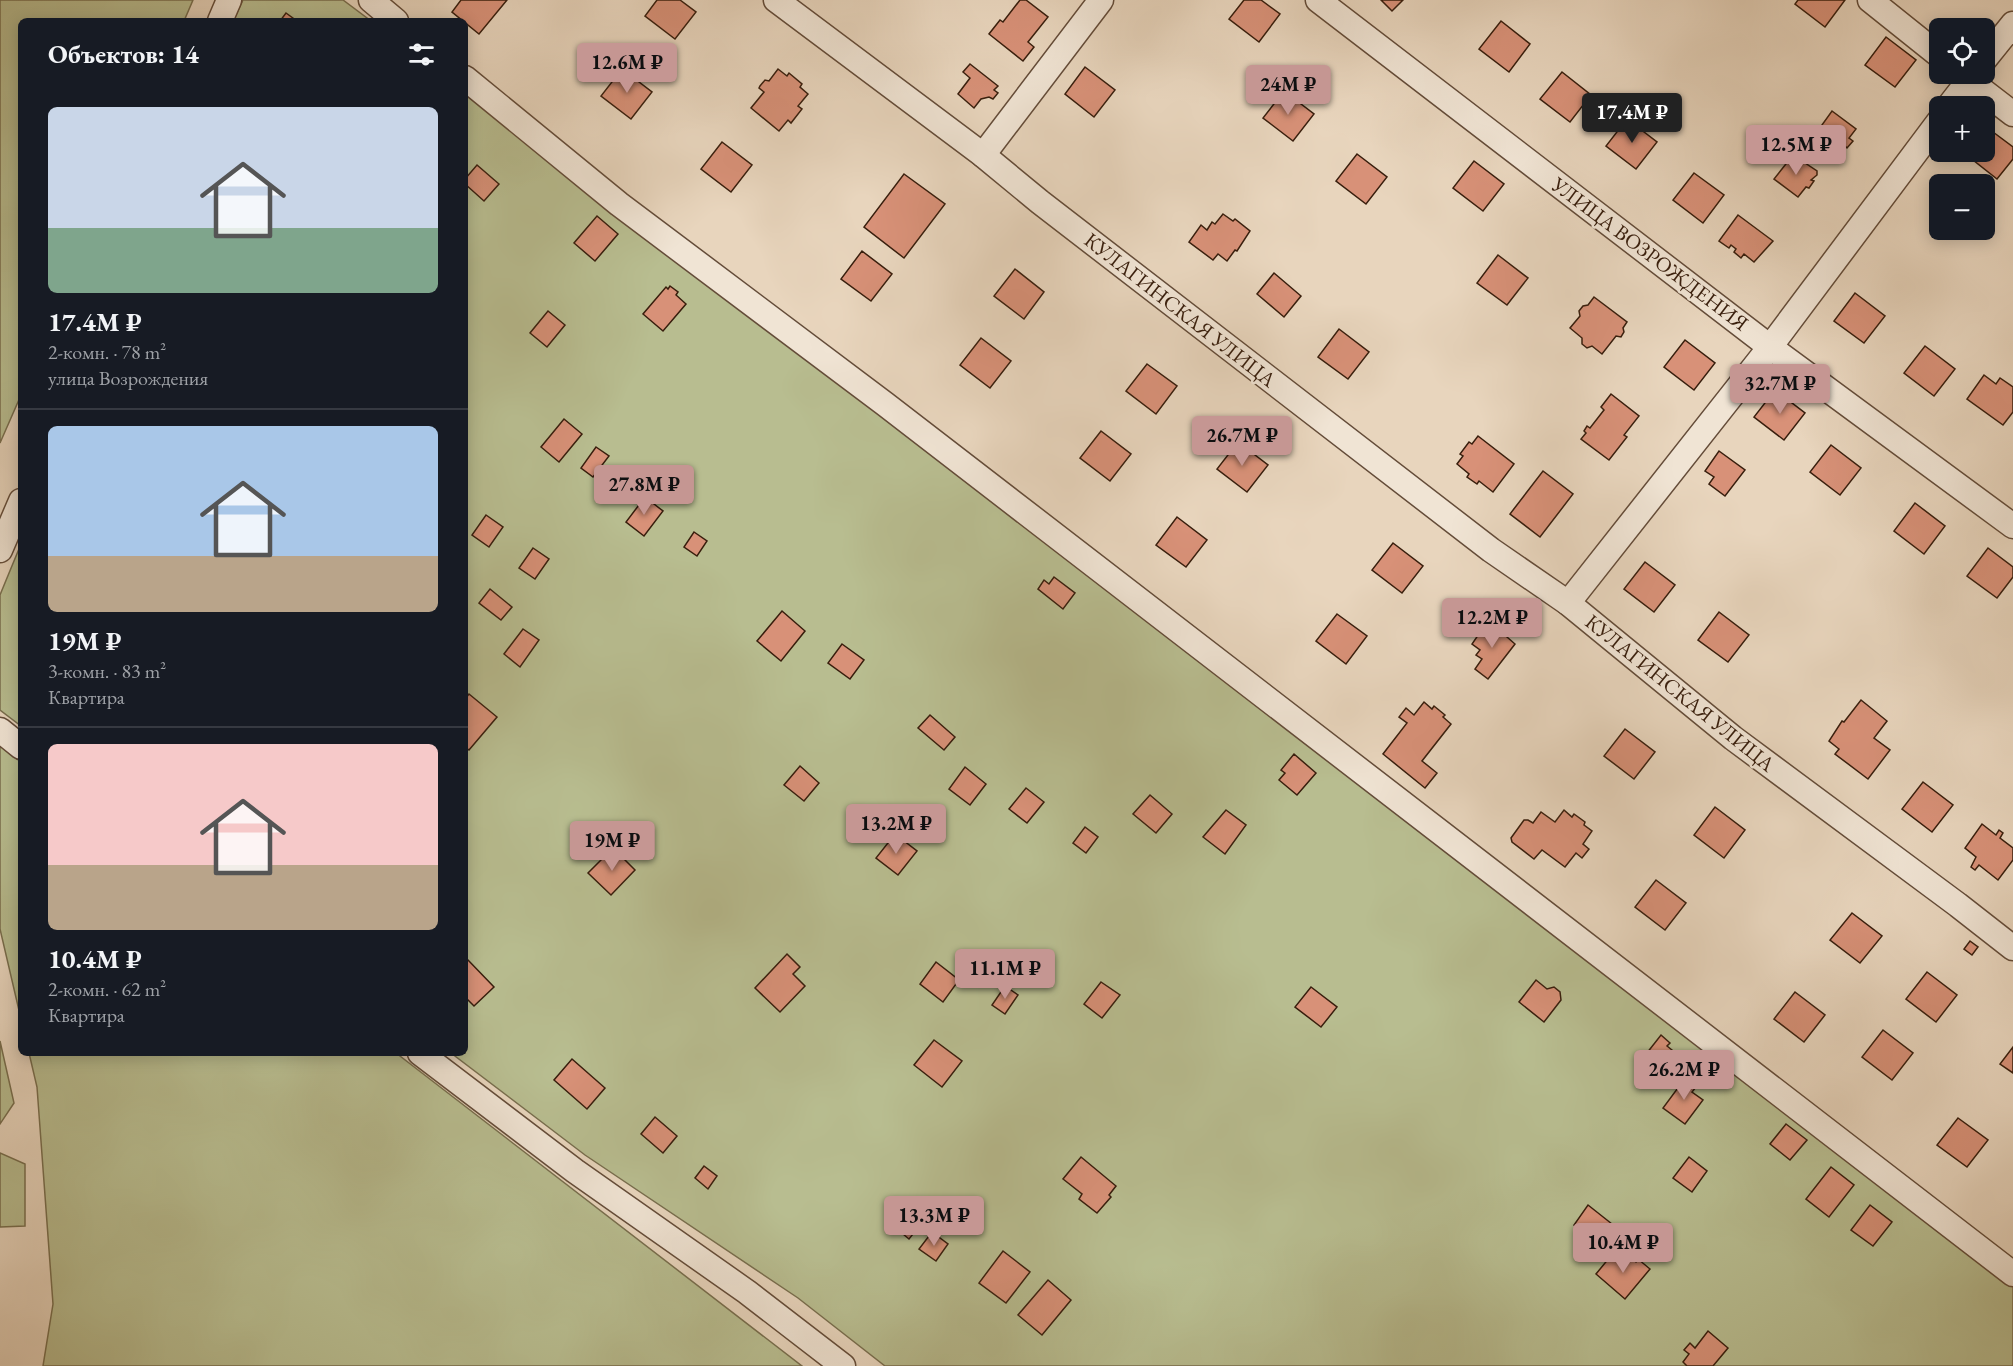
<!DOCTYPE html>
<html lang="ru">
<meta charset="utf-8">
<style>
:root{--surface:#171b24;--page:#242831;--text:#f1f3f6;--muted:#9ea1a6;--line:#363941;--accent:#c59692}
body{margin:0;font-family:"EB Garamond",serif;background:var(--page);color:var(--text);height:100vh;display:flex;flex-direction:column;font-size:22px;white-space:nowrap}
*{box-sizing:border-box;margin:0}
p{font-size:20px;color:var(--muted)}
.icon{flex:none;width:33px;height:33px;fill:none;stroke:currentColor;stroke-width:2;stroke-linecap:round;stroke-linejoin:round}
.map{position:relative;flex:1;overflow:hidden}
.side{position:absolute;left:18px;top:18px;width:450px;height:1038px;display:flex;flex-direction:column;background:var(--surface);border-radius:9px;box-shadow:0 3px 15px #0003}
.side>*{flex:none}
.controls{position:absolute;left:1929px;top:18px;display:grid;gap:12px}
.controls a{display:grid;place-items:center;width:66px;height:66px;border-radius:9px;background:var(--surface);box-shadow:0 3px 15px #0003;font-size:30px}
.price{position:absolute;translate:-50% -51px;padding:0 14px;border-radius:6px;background:var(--accent);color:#111;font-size:20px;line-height:39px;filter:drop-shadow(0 2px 3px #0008)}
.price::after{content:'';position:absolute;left:50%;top:36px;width:18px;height:14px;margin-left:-9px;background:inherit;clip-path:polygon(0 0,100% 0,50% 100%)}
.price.current{background:#222;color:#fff}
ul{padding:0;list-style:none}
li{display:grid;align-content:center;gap:12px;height:318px;padding:0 30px}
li+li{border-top:2px solid var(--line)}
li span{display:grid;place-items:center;height:186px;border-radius:9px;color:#555}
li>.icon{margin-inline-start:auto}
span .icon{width:108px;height:108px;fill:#fffc;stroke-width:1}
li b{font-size:26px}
h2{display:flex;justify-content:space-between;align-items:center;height:72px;padding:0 30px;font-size:26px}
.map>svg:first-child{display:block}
.green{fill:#b8bd90;stroke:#786e4e;stroke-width:1.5}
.building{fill:#d89178;stroke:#381e0d;stroke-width:1.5}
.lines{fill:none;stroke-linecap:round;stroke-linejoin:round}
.minor-casing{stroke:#644c39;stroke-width:27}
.minor{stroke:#f0e4d4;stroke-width:24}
.labels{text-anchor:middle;stroke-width:5;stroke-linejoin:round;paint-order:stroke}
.street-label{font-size:21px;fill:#381e0d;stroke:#f0e4d4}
</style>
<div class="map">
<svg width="2013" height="1366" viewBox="0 0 2013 1366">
<rect width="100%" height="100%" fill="#e8d5bd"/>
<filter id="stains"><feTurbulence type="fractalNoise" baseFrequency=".00333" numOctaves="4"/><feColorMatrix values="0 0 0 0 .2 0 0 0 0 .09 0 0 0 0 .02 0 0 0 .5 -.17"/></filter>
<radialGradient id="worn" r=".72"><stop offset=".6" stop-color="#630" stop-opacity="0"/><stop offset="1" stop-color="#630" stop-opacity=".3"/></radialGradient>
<!-- green -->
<g class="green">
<polygon points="0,0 193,0 184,21 21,21 21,395 0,443"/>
<polygon points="243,0 343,0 371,21 233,21"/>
<polygon points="465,93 2013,1285 2013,1366 885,1366 798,1298 585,1155 451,1053 465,1053"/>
<polygon points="21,544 21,726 0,710 0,595"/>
<polygon points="0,746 21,762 21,1019 0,929"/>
<polygon points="0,1041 14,1103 0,1124"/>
<polygon points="29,1053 396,1053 802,1366 43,1366 53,1304 37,1087"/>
<polygon points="0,1153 25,1164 25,1226 0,1227"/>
</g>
<!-- building -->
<g class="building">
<polygon points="461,0 507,0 479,34 452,12"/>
<polygon points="657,0 680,0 696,12 675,39 645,16"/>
<polygon points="1020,0 1026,0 1048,17 1028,42 1034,47 1023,61 989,34 1000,20 1003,22"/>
<polygon points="1244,0 1261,0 1280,14 1259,42 1229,19"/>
<polygon points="1381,0 1403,0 1392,11"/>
<polygon points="1798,0 1845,0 1825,27 1795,4"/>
<polygon points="286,13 297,21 280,21"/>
<polygon points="1501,21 1530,44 1509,72 1479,49"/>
<polygon points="1886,37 1916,60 1895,87 1865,65"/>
<polygon points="970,64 998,86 994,90 998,93 993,99 989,97 981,99 974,108 958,94 970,78 963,72"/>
<polygon points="1085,67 1115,90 1094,117 1065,94"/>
<polygon points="622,69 652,92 631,119 601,96"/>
<polygon points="778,69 787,76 789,73 802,84 800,87 808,94 798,106 802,109 791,123 788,120 779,131 751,108 764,92 759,88 760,86 765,80 769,81"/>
<polygon points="1562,72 1591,95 1570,122 1540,99"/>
<polygon points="1284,91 1314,114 1293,141 1263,118"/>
<polygon points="1832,111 1856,129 1849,138 1853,141 1847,148 1844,145 1837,154 1814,136"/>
<polygon points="1627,119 1657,142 1636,169 1606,146"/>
<polygon points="1989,129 2013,147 2013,159 1997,179 1968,156 1971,152 1984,152 1984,134"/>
<polygon points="722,142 752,165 731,192 701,169"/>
<polygon points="1357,154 1387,177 1366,204 1336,181"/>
<polygon points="1793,155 1817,171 1817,175 1811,180 1814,181 1809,188 1806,187 1798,197 1774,179"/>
<polygon points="1474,161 1504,184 1483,211 1453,188"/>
<polygon points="477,165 499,184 484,201 465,184 465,179"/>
<polygon points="1694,173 1724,195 1703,223 1673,200"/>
<polygon points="904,174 945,204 904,258 864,227"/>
<polygon points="1223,214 1233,221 1235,219 1250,231 1237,251 1235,250 1227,261 1218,254 1213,260 1189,242 1201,225 1207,230 1212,222 1215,224"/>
<polygon points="1738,215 1773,241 1754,262 1744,254 1741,258 1734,252 1736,249 1731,245 1729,248 1719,241"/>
<polygon points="597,216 618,234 595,261 574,243"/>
<polygon points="862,251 892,274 871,301 841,279"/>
<polygon points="1498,255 1528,278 1507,305 1477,283"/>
<polygon points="1015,269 1044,292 1024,319 994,296"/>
<polygon points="1274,273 1301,296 1284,317 1257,294"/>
<polygon points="670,286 678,292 676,295 686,304 663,331 643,314 666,287 668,289"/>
<polygon points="1855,293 1885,316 1864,343 1834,321"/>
<polygon points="1594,297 1627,322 1623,328 1624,332 1621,337 1616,336 1602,354 1592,346 1587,348 1582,344 1582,338 1570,328 1580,316 1579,311 1583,306 1588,305"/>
<polygon points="548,311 565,325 547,347 530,333"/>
<polygon points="1339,329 1369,352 1348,379 1318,357"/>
<polygon points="981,338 1011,361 990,388 960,365"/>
<polygon points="1685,340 1715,363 1694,390 1664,367"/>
<polygon points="1925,346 1955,369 1934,396 1904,373"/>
<polygon points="1147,364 1177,386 1156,414 1126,391"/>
<polygon points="1984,375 1996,384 2000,378 2013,387 2013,412 2003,425 1967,399"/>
<polygon points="1775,390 1805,413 1784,440 1754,417"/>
<polygon points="1611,394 1639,416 1624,435 1627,437 1609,460 1581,439 1586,433 1584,431 1587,426 1590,428 1604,410 1601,407"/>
<polygon points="564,419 582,434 559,462 541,447"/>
<polygon points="1101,431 1131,454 1110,481 1080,458"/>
<polygon points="1478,436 1514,464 1493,492 1479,481 1477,484 1467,477 1469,474 1457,464 1463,456 1460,454 1469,442 1472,444"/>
<polygon points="1238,442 1268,465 1247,492 1217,469"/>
<polygon points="1831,445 1861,468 1840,495 1810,472"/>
<polygon points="596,447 609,456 593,477 581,468"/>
<polygon points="1719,451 1745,470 1725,496 1709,484 1714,477 1705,471"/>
<polygon points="1543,471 1573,494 1540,537 1510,514"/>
<polygon points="645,497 663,511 644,536 626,522"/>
<polygon points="1915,503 1945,526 1924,554 1894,531"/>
<polygon points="486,515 503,527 489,547 472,535"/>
<polygon points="1177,517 1207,540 1186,567 1156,545"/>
<polygon points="694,532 707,541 697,556 684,547"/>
<polygon points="1393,543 1423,566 1402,593 1372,570"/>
<polygon points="533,548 549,559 535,579 519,568"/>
<polygon points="1988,548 2013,567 2013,577 1997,598 1967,576"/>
<polygon points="1645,562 1675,585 1654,612 1624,589"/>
<polygon points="1054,577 1075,593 1063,609 1038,589 1044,580 1049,584"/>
<polygon points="490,589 512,607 501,620 479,603"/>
<polygon points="782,611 805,631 781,661 757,641"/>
<polygon points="1719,612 1749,635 1728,662 1698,640"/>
<polygon points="1337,614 1367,636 1346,664 1316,641"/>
<polygon points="1487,622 1496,629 1498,626 1509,635 1507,637 1515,644 1488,679 1475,669 1482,659 1476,655 1480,650 1472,644"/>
<polygon points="523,629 539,640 520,667 504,654"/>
<polygon points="842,644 864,660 850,679 828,663"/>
<polygon points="469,694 497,717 469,750 465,747 465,699"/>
<polygon points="1861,700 1887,721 1874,738 1890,750 1868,779 1835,754 1839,749 1829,741 1842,721 1844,722"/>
<polygon points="1424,702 1432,709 1434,706 1445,715 1443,717 1451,724 1422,761 1437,773 1425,788 1383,754 1407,723 1399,717 1406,708 1414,715"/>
<polygon points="930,715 955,737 944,750 918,728"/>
<polygon points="1625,729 1655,752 1634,779 1604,756"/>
<polygon points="1294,754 1316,773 1297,795 1279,780 1285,773 1281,770"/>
<polygon points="800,766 819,783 804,801 784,785"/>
<polygon points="965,767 986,784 970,805 949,789"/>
<polygon points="1923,782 1953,805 1932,832 1902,809"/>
<polygon points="1026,788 1044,802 1027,823 1009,809"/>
<polygon points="1150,795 1172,814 1156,833 1133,814"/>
<polygon points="1715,807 1745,830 1724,858 1694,835"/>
<polygon points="1226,810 1246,825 1225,854 1203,837"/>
<polygon points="1564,810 1572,817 1574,814 1585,822 1584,825 1592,831 1583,844 1589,849 1582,858 1576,853 1565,867 1542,850 1534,859 1512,842 1511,838 1524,820 1528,820 1533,823 1541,812 1555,822"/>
<polygon points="1982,824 1996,835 1999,830 2003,833 2000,838 2013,848 2013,860 1998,880 1979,865 1975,870 1971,867 1976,857 1965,848"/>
<polygon points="1085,827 1098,837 1086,853 1073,843"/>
<polygon points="895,834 917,851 898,875 876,858"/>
<polygon points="613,848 635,870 611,895 588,873"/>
<polygon points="1656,880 1686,903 1665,930 1635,907"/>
<polygon points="1852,913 1882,936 1860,963 1830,940"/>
<polygon points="1970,941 1978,947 1972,955 1964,949"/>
<polygon points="787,954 800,967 793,974 805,986 780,1012 755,988"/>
<polygon points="467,959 494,987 474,1006 465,997 465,961"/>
<polygon points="936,962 959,980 943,1002 920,984"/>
<polygon points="1927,972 1957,995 1936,1022 1906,999"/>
<polygon points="1536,980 1547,989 1554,987 1560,992 1561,1000 1544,1022 1519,1002"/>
<polygon points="1101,982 1120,995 1102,1018 1084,1004"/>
<polygon points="1005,986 1018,995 1005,1014 992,1005"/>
<polygon points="1311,987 1337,1007 1321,1027 1295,1007"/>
<polygon points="1795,992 1825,1015 1804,1042 1774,1019"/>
<polygon points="1883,1030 1913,1053 1892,1080 1862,1057"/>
<polygon points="1661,1035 1670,1043 1667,1046 1682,1058 1662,1082 1645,1068 1649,1063 1643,1058"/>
<polygon points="934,1040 962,1061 942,1087 914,1065"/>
<polygon points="2013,1047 2013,1073 2000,1064"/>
<polygon points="572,1059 605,1088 587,1109 554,1080"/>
<polygon points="1686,1077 1695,1083 1696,1087 1692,1092 1703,1100 1685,1124 1663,1108"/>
<polygon points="655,1117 677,1136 663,1153 641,1134"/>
<polygon points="1958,1118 1988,1140 1967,1167 1937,1145"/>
<polygon points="1786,1124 1807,1140 1790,1160 1770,1144"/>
<polygon points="1081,1157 1116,1186 1109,1195 1111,1197 1097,1213 1079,1199 1082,1194 1063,1179"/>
<polygon points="1689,1157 1707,1171 1692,1192 1673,1178"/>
<polygon points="704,1166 717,1176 708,1189 695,1178"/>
<polygon points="1831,1167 1854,1185 1829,1217 1806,1199"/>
<polygon points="1588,1205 1612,1224 1595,1244 1590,1243 1585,1236 1587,1234 1574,1225"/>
<polygon points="1870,1205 1892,1222 1873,1246 1851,1230"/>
<polygon points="902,1210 921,1224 909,1239 891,1224"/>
<polygon points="932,1232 948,1244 936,1261 919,1249"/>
<polygon points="1003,1251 1030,1272 1006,1303 979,1283"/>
<polygon points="1614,1252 1623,1259 1626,1254 1636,1262 1638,1259 1650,1269 1625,1299 1596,1274"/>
<polygon points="1048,1280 1071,1300 1042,1335 1018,1315"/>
<polygon points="1708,1331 1728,1348 1713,1366 1687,1366 1683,1362 1689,1354 1684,1350 1690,1343 1695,1348"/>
</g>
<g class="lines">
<!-- minor casing -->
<g class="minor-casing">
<g id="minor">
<polyline points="371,0 396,21"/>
<polyline points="776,0 983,155 1040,202 1491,550 1568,603 1733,738 1958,905 2013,948"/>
<polyline points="1318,0 1770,347 2013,526"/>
<polyline points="1870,0 1940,56"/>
<polyline points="220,21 229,0"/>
<polyline points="1984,60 2013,24"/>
<polyline points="1961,74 2013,114"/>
<polyline points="465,78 619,204 885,404 2013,1274"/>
<polyline points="1949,106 1974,74"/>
<polyline points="983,155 1101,0"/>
<polyline points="0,550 21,501"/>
<polyline points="1568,603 1770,347 1940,120"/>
<polyline points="0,730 21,747"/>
<polyline points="420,1053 575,1171 747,1292 843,1366"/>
</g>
</g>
<!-- minor -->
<use href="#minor" class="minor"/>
</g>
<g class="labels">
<!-- street labels -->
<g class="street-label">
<text transform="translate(1650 254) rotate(37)" y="7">УЛИЦА ВОЗРОЖДЕНИЯ</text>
<text transform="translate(1180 310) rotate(38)" y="7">КУЛАГИНСКАЯ УЛИЦА</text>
<text transform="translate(1680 693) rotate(39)" y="7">КУЛАГИНСКАЯ УЛИЦА</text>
</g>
</g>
<rect width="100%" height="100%" filter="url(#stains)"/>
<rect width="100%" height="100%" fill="url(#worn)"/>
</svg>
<div class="controls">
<a><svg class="icon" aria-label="locate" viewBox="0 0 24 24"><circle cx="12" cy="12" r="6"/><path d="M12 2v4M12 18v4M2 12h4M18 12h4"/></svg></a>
<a>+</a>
<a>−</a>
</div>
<b class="price" style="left:627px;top:94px">12.6M ₽</b>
<b class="price" style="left:1288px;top:116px">24M ₽</b>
<b class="price current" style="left:1632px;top:144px">17.4M ₽</b>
<b class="price" style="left:1796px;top:176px">12.5M ₽</b>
<b class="price" style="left:1780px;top:415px">32.7M ₽</b>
<b class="price" style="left:1242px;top:467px">26.7M ₽</b>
<b class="price" style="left:644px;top:516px">27.8M ₽</b>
<b class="price" style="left:1492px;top:649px">12.2M ₽</b>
<b class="price" style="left:896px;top:855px">13.2M ₽</b>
<b class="price" style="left:612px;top:872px">19M ₽</b>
<b class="price" style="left:1005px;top:1000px">11.1M ₽</b>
<b class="price" style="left:1684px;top:1101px">26.2M ₽</b>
<b class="price" style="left:934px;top:1247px">13.3M ₽</b>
<b class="price" style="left:1623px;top:1274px">10.4M ₽</b>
<section class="side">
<h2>Объектов: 14<svg class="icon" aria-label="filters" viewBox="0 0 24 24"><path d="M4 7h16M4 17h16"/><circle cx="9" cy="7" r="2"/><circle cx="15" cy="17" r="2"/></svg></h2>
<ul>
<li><span style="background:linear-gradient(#c9d6e8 65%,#7fa58c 0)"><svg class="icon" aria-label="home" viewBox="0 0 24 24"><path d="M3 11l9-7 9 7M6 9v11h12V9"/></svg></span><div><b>17.4M ₽</b><p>2-комн. · 78 m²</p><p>улица Возрождения</p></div></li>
<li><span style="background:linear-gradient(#a9c7e8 70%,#b9a48a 0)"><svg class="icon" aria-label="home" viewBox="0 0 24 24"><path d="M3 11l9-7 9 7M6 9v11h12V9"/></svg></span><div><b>19M ₽</b><p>3-комн. · 83 m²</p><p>Квартира</p></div></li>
<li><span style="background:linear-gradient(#f6c9c9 65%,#b9a48a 0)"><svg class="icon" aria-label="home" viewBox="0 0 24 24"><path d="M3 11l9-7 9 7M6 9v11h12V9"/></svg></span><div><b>10.4M ₽</b><p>2-комн. · 62 m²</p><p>Квартира</p></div></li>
</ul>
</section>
</div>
